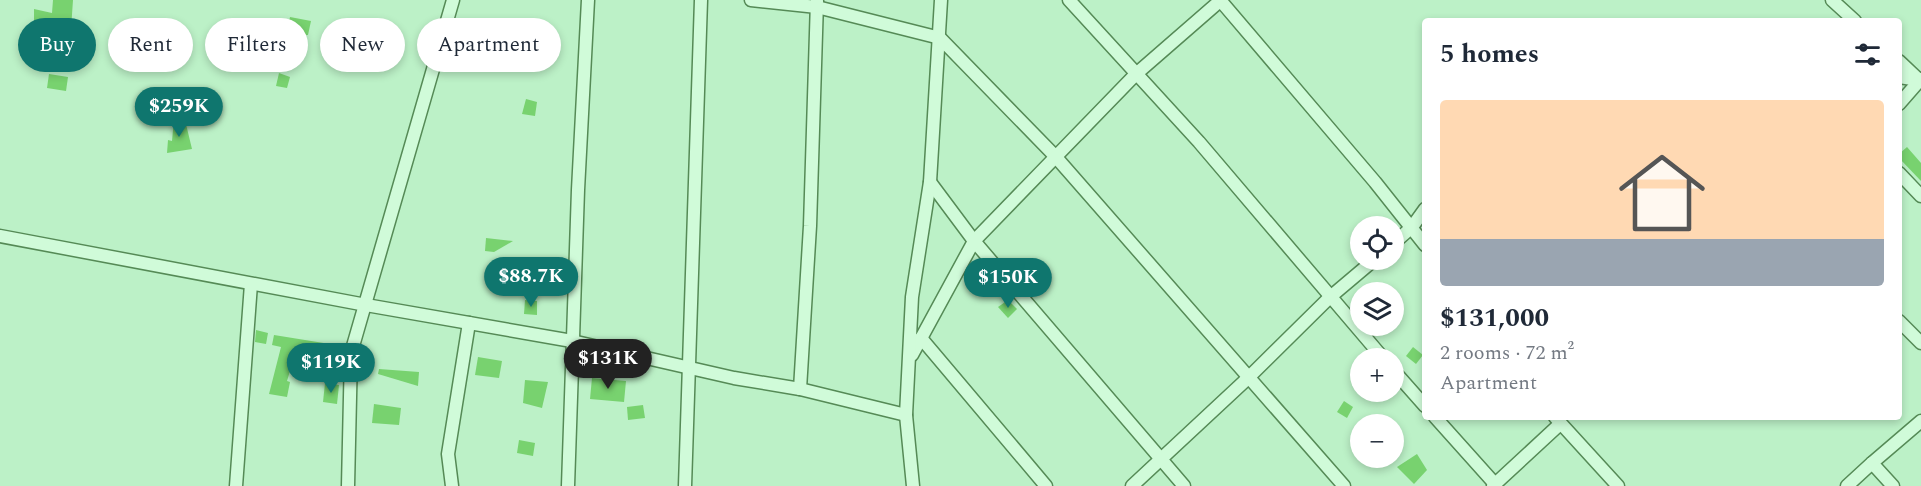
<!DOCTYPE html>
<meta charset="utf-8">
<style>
:root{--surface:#fff;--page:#f6f6f7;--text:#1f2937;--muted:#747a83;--accent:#0f766e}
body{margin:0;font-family:Spectral,serif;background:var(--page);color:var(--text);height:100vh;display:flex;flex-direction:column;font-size:22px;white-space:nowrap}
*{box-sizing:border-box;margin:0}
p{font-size:20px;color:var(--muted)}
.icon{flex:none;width:33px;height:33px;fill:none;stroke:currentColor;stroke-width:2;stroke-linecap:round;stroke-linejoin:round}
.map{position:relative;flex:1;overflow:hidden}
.panel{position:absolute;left:1422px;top:18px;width:480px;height:402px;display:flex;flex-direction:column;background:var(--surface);border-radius:6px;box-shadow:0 3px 9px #0003}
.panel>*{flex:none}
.top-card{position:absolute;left:18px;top:18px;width:570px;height:54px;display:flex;gap:12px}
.buttons{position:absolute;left:1350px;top:216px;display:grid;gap:12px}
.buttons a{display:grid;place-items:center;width:54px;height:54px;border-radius:50%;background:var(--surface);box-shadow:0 3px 9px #0003;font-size:30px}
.price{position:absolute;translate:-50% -51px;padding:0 14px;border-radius:21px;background:var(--accent);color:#fff;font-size:20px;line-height:39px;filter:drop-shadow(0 2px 3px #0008)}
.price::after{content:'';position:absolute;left:50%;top:36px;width:18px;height:14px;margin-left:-9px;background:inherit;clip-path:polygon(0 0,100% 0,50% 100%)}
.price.on{background:#222;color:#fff}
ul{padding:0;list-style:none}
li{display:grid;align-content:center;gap:12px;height:318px;padding:0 18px}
li span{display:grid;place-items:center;height:186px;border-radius:6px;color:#555}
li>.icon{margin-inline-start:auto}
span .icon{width:108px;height:108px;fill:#fffc;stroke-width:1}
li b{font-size:26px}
h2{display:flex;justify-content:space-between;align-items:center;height:72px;padding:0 18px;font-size:26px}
.pill{padding:0 21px;border-radius:27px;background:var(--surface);box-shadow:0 3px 9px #0003;font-size:21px;line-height:54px}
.pill.on{background:var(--accent);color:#fff}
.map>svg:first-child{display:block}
.building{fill:#78d26f}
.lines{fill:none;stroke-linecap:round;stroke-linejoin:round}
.minor-casing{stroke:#558a56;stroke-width:15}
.minor{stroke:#d0fbd9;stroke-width:12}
</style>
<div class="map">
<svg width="1921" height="486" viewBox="0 0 1921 486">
<rect width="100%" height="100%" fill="#bcf1c7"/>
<!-- building -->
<g class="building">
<polygon points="53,0 73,0 71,29 58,28 55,39 34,33 34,9 52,13"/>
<polygon points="290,17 311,21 308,35 286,36"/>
<polygon points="279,73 290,77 287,88 276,86"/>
<polygon points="49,74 68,77 66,91 47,88"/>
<polygon points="526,99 537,102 535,116 522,114"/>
<polygon points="174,119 185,120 192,149 167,153 168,140 172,141"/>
<polygon points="1907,147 1921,163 1921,181 1899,158 1899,154"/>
<polygon points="486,238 513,241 494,252 485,251"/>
<polygon points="525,300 537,301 537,315 524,314"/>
<polygon points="1008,300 1017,309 1008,318 998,307"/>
<polygon points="256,330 268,333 266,344 255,342"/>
<polygon points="274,335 336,345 333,359 296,351 287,381 290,382 287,397 269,394 281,347 272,345"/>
<polygon points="1413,347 1423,355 1416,364 1406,356"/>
<polygon points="478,357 502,361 499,378 475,375"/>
<polygon points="379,369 419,372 418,386 378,374"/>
<polygon points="592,378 626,381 624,402 590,399"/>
<polygon points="525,380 548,382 542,408 523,403"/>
<polygon points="325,383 339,385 337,404 323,402"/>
<polygon points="1344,401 1353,407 1347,418 1337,412"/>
<polygon points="374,404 401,408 399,425 372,423"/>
<polygon points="643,405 645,418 628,420 627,407"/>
<polygon points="519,440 535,443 533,456 517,453"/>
<polygon points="1417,454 1427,470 1414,484 1397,467"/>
</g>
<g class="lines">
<!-- minor casing -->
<g class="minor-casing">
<g id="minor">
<polyline points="751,0 817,7 940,38 1055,156 1344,486"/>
<polyline points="1069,0 1199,142 1383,358"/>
<polyline points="1220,0 1375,182 1425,245"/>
<polyline points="1832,0 1855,21"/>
<polyline points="1899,61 1919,80 1899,77"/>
<polyline points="1899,104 1921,79"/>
<polyline points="1899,173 1921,196"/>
<polyline points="930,182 974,241 1184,486"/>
<polyline points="0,236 366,305 572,341 734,378 800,389 906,415"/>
<polyline points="1394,243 1412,227 1425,209"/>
<polyline points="1899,321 1921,343"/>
<polyline points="921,338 1046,486"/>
<polyline points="912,355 974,241 1136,74 1221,0"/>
<polyline points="1394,371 1425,406"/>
<polyline points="800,389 810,226 817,1"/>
<polyline points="1435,417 1495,484"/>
<polyline points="1555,417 1618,486"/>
<polyline points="236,486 251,284"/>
<polyline points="348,486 351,353 453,0"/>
<polyline points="452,486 448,454 469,323"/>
<polyline points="568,486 578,190 588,0"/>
<polyline points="685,486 701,0"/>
<polyline points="913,486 906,415 912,297 930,182 941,0"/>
<polyline points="1132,486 1248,378 1329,298 1374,260"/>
<polyline points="1493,486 1560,424"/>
<polyline points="1847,486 1872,463"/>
<polyline points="1893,486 1872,463 1921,421"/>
</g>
</g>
<!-- minor -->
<use href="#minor" class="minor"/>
</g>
</svg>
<div class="buttons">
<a><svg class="icon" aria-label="locate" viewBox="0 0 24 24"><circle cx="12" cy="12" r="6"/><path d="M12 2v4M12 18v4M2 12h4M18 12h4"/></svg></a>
<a><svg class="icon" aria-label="layers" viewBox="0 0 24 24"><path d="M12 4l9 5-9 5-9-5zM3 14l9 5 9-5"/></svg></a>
<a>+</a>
<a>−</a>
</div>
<b class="price" style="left:179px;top:138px">$259K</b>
<b class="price" style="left:531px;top:308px">$88.7K</b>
<b class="price" style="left:1008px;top:309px">$150K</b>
<b class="price on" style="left:608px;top:390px">$131K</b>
<b class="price" style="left:331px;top:394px">$119K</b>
<div class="top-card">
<a class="pill on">Buy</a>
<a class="pill">Rent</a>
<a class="pill">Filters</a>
<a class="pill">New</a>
<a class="pill">Apartment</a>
</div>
<section class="panel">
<h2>5 homes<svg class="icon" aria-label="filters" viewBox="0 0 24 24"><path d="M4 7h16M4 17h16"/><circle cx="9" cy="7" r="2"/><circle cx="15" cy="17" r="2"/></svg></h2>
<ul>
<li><span style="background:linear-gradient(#ffd9b3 75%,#9aa5b1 0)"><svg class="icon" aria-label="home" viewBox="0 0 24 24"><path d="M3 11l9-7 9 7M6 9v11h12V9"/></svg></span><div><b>$131,000</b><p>2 rooms · 72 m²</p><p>Apartment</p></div></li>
</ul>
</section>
</div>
